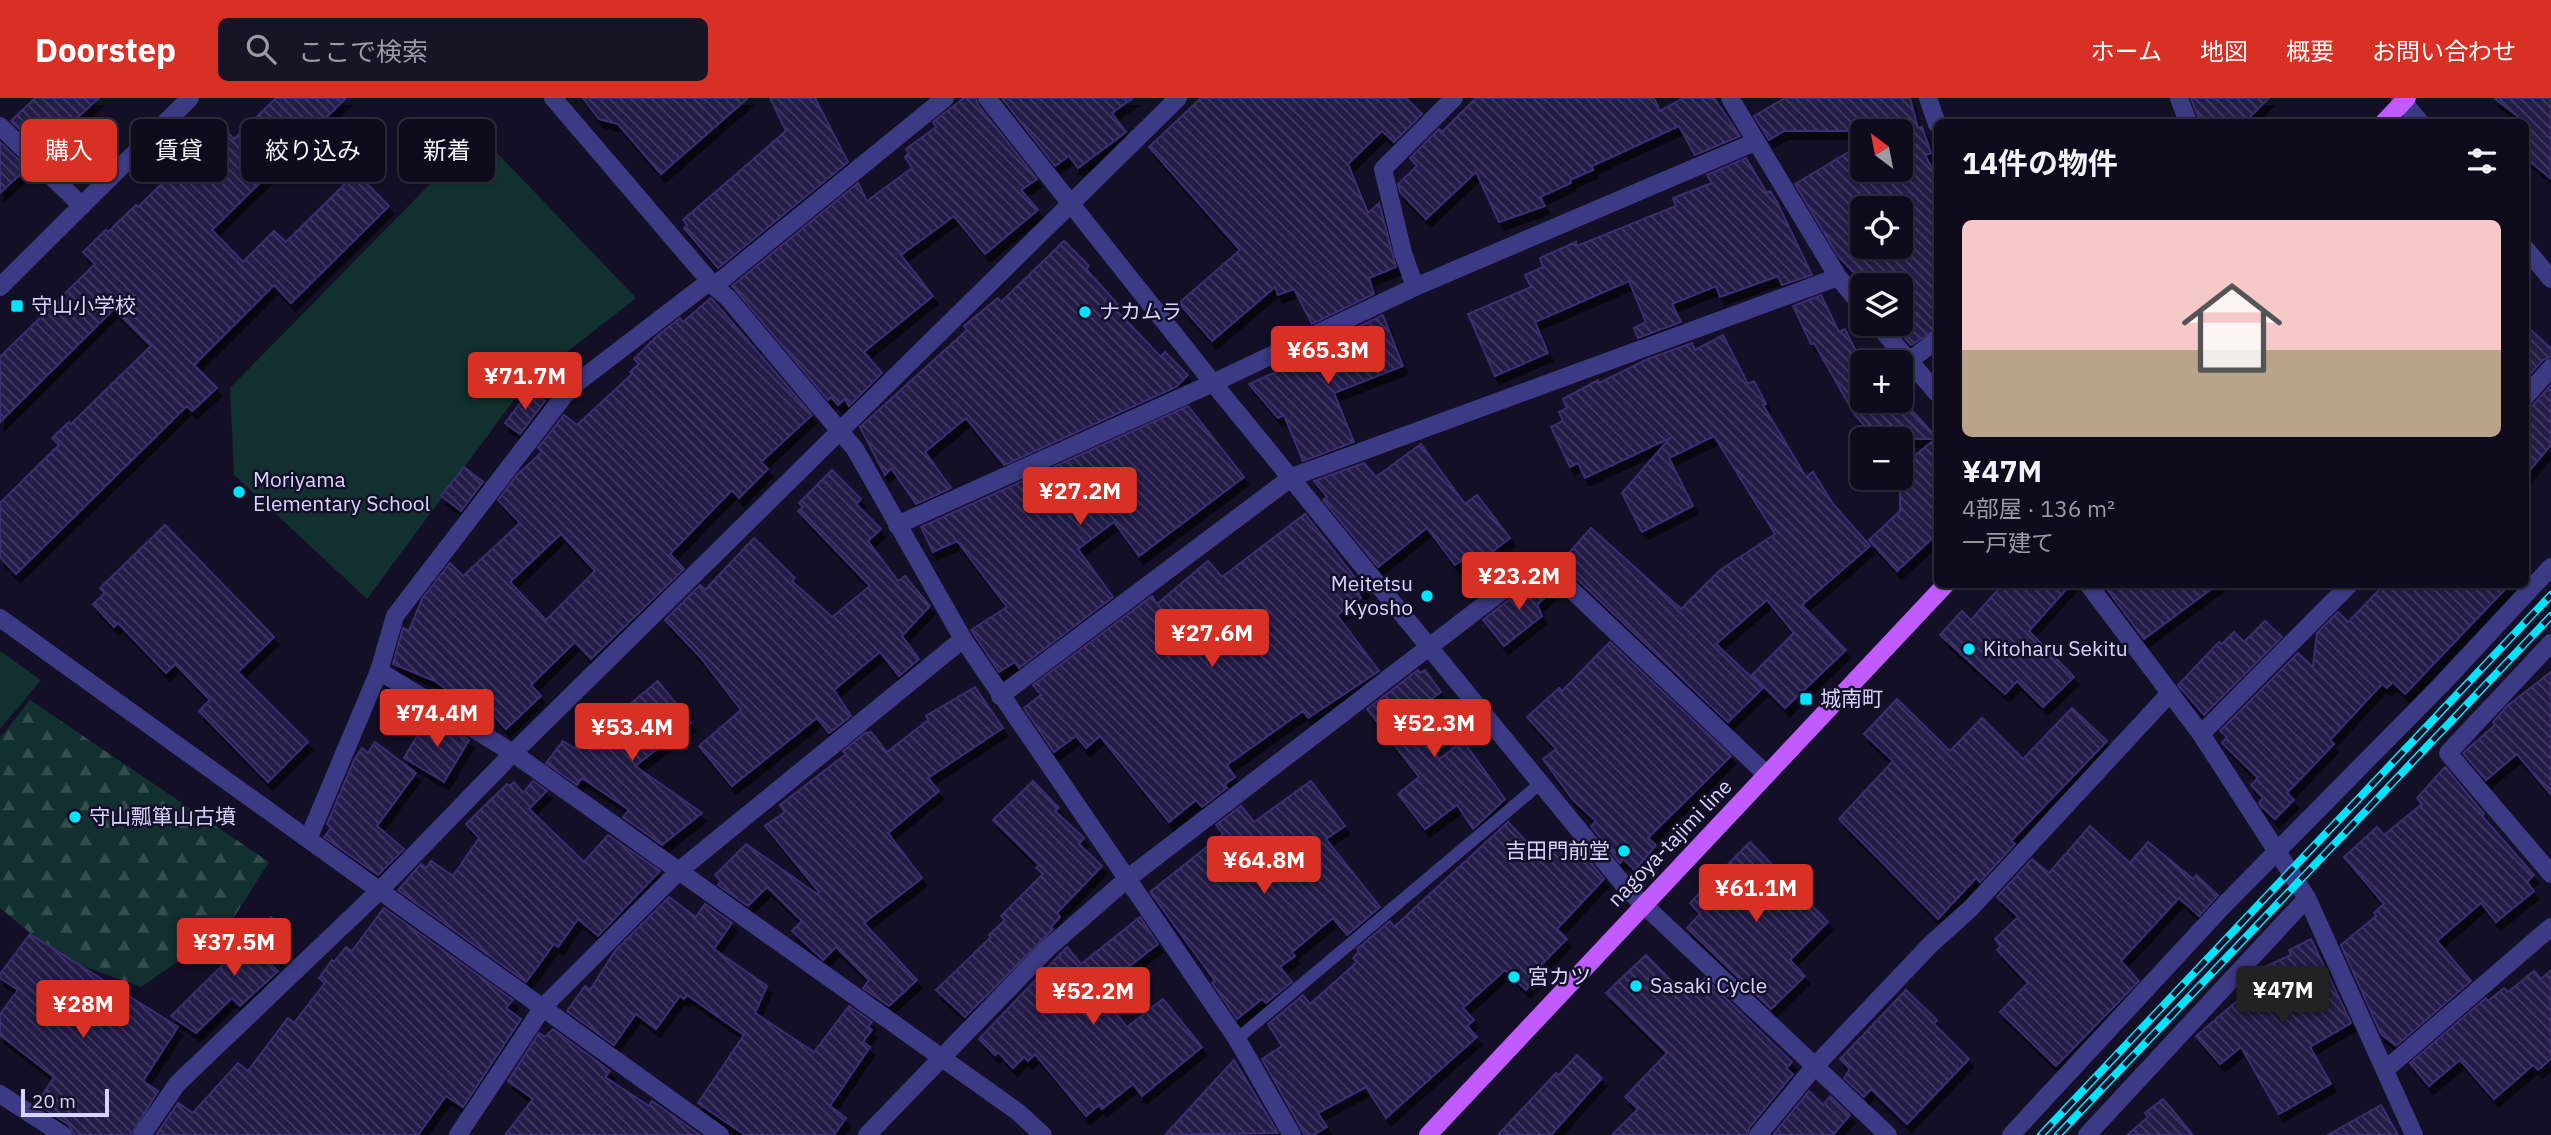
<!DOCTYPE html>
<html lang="ja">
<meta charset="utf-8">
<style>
:root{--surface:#0e0b1c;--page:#171425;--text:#f1f3f6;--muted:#9b9ba3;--line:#2e2b3b;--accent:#d93025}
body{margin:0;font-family:"IBM Plex Sans","Noto Sans JP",sans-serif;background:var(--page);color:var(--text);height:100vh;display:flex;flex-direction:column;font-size:26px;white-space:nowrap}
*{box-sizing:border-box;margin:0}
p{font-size:23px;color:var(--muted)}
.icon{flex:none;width:38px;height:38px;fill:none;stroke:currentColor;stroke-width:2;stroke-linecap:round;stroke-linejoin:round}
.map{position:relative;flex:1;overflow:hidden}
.sheet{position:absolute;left:1934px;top:21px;width:595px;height:469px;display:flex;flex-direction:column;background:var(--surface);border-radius:10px;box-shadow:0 2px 5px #0004,0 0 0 2px var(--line)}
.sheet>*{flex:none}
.guide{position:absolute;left:21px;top:21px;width:665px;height:63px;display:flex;gap:14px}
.needle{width:46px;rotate:328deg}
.tools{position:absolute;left:1850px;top:21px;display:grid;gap:14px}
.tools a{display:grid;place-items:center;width:63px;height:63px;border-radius:10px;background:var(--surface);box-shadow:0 2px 5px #0004,0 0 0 2px var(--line);font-size:35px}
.scale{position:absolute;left:21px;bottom:18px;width:88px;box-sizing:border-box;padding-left:7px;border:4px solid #d9d4ff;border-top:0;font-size:19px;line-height:24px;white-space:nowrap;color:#d9d4ff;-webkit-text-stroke:5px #130f26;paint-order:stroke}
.price{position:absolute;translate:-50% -60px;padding:0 16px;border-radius:7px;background:var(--accent);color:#fff;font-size:23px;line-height:46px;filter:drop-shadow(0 2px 4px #0008)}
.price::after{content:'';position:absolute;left:50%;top:42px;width:21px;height:16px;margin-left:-10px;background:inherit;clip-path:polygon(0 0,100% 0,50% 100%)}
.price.current{background:#222;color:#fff}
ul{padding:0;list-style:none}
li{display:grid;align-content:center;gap:14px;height:371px;padding:0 28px}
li+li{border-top:2px solid var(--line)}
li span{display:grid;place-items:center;height:217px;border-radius:10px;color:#555}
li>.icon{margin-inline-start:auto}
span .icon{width:126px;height:126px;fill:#fffc;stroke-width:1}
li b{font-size:30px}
h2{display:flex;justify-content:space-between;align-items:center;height:84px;padding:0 28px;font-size:30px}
.tag{padding:0 24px;border-radius:10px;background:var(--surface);box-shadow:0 2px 5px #0004,0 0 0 2px var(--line);font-size:24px;line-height:63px}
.tag.current{background:var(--accent);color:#fff}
header{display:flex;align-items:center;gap:42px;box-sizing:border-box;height:98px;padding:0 35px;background:var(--accent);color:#fff}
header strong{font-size:33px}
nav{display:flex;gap:38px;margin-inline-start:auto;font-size:24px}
.search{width:490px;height:63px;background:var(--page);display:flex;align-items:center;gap:18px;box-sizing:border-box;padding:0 24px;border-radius:10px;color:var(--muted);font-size:26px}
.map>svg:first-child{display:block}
.forest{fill:url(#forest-firs)}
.green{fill:#12302f}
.building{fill:url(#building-back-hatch);stroke:#3b2d73;stroke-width:2;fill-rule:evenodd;filter:url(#shadow)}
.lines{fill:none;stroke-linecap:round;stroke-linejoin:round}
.service{stroke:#3d3a85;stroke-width:12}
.minor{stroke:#3d3a85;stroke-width:18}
.tertiary{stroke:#3d3a85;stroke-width:18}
.primary{stroke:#c25bff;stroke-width:18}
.rail-casing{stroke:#00e5ff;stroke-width:8}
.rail{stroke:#130f26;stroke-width:5;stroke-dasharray:16;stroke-linecap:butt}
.poi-dot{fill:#00e5ff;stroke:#130f26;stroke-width:2.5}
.labels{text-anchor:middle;stroke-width:5;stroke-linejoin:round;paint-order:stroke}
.poi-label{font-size:21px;fill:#d9d4ff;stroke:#130f26;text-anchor:start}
.street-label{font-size:21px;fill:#d9d4ff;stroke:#130f26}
</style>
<header>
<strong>Doorstep</strong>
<div class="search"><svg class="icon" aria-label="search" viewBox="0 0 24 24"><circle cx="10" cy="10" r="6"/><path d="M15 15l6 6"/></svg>ここで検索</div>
<nav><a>ホーム</a><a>地図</a><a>概要</a><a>お問い合わせ</a></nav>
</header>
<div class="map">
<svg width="2551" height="1037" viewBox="0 0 2551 1037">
<defs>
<pattern id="forest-firs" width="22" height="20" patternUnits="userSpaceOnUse" patternTransform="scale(1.75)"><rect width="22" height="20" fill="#12302f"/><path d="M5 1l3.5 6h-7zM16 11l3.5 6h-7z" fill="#344d4e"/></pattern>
<pattern id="building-back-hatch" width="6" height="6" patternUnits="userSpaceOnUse" patternTransform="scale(1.75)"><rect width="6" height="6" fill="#241b47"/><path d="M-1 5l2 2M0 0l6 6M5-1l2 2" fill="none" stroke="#433b63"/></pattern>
<filter id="shadow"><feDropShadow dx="4.5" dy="8" stdDeviation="0" flood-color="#0009"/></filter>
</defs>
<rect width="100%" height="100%" fill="#130f26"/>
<!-- forest -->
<polygon class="forest" points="30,602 269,764 227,830 141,889 61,860 0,810 0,640"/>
<!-- green -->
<g class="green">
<polygon points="479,36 636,200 525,287 367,501 234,377 230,290"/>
<polygon points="0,553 41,582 0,631"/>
</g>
<!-- building -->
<g class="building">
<polygon points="35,0 99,0 78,19 96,37 80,54 68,42 49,60 11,23"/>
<polygon points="276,0 346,0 212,132 243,164 274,133 286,144 356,75 389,108 291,205 274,187 194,267 217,290 192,313 187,308 16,476 0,459 0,405 59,347 52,340 69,324 71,326 151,248 114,211 0,324 0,259 95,166 83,154 106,132 108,134 136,107 138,109 221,28 234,41"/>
<polygon points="583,0 748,0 661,76 618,26 599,21"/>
<polygon points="770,0 815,0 848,64 718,170 684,130 687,127 683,122 786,33"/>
<polygon points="964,0 976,0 978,7 1037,81 1021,92 1038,112 985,156 954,118 901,157 933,198 864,254 882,275 849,308 845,301 838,307 831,299 828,302 732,188 858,85 867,103 912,70 905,59 909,55 906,51 936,29 933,24"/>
<polygon points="1002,0 1133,0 1112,15 1126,34 1078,70 1069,58 1055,68"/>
<polygon points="1201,0 1406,0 1422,16 1394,44 1382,33 1348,66 1368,115 1379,105 1396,169 1369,180 1374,196 1312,226 1294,191 1278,197 1275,189 1212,243 1179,205 1240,152 1149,49"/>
<polygon points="1476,0 1654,0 1660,13 1683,0 1714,0 1740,38 1695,57 1679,28 1592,68 1593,72 1570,82 1571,85 1540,99 1545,108 1499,124 1476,74 1426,121 1400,94 1398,86 1417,68 1410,60 1439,31 1442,34"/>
<path d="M1785,0h125l8,30 4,-1 9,26 -6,2 12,23v151l-26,16 -6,-7 4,-2 -10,-12 1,-39h-35l-27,-29 -43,-72 67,-40v26h38v-39h-116l-15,9 -15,-24zM1862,110h38v39h-38z"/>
<polygon points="2191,0 2269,0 2245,24 2204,24 2198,18"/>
<polygon points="2494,0 2551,0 2551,81 2525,59 2525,24"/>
<polygon points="0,44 27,70 0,95"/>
<polygon points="1746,60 1767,95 1770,93 1777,104 1812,177 1782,187 1778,178 1720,199 1716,188 1672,206 1681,224 1638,240 1634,230 1646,224 1629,183 1535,224 1548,255 1495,278 1468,216 1531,189 1525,177 1543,169 1540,160 1576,144 1577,148 1676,108 1673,100 1712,85 1707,77"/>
<polygon points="1064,143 1089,168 1086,171 1121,210 1117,213 1161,259 1165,254 1188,277 1176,289 1004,367 966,320 925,354 951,390 916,406 891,370 885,377 860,329 967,232 964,228 998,200 1001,204"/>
<polygon points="1821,197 1839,234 1845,231 1862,265 1862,303 1900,303 1900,299 1937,340 1937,436 1897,473 1869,442 1900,413 1900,370 1935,341 1876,341 1855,317 1814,245 1811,246 1793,208"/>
<path d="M711,200l101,117 -51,47 7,7 -29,29 -7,-8 -62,64 14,15 -93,90 -16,-17 -44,43 10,11 -35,33 -18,-20 -7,11 -39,-24 4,-7 -11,-8 -42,-17 10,-36 6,3 13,-32 28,-36 13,13 57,-53 -22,-23 19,-25 25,-23 -4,-4 26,-33 13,10 55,-51 -2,-2 9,-8 -5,-5 23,-23 23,-18 3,4zM561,436l34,37 -49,49 -36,-38z"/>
<polygon points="1383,217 1403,268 1334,295 1354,344 1303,363 1284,317 1278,320 1249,286 1325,252 1322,246"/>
<polygon points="2525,227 2551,250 2551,259 2543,262 2525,282"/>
<polygon points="1723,237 1748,286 1754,283 1766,306 1763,307 1806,379 1813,374 1833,406 1870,448 1802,507 1846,552 1785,610 1752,577 1794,535 1767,502 1716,546 1763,590 1728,624 1560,465 1591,430 1681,511 1719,473 1775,436 1714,338 1669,360 1693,408 1642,434 1622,395 1670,340 1585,380 1578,365 1570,369 1551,329 1563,323 1559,314 1567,310 1563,301 1598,282 1599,285 1648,261 1692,245 1695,252"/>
<polygon points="1885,252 1895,264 1864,264"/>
<polygon points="2551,287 2551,347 2525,378 2525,310 2533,307"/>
<polygon points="530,292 545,303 520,336 505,325"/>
<polygon points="1188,308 1244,379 1139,458 1114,424 1078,451 1113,499 1019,570 1015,564 999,574 971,532 1007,509 957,443 933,454 921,429"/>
<polygon points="1421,346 1465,406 1477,397 1510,440 1475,467 1468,458 1455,467 1427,430 1378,469 1323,402 1327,399 1314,383 1364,365 1376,379"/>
<polygon points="464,369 483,384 461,413 441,398"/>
<polygon points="832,372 861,401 856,406 881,431 868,443 898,483 905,478 930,508 902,538 919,561 899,578 880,554 834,592 851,618 829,635 817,620 732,688 699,648 741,612 701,560 665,522 700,487 705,492 754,440 795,480 792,483 832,519 870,488 798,413 803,409 799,405"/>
<polygon points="1305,416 1364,491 1358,495 1361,500 1337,517 1379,573 1308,620 1303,613 1227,667 1235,679 1224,687 1227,690 1202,709 1196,702 1169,724 1100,638 1086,650 1076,638 1054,654 1024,610 1041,597 1033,587 1152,498 1157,506 1208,463 1222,479"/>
<polygon points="165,427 274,539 238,574 308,644 268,684 199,613 210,602 175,566 166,575 118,525 114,529 93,506 105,495 100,490"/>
<polygon points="1540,478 1554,491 1537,507 1542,518 1504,548 1483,522"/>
<polygon points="2003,486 2071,486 2029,533 2074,579 2043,609 2017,583 2005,596 1940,537 1962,513 1971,522"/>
<polygon points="2103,486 2218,486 2144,541"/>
<polygon points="2385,486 2510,486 2405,596 2393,584 2387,590 2382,586 2330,642 2334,646 2287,695 2294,702 2275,721 2261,708 2259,705 2263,700 2251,687 2258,680 2222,645 2227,639 2220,633 2298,555 2313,569 2317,535 2338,514 2348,524"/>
<polygon points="2265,523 2282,539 2204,617 2178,587 2219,544 2222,546 2234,534 2244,544"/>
<polygon points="1610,544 1731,658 1648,740 1656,747 1635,772 1623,761 1620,765 1591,728 1596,723 1573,702 1543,661 1556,651 1527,619 1559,590 1562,593"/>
<polygon points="1418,572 1420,575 1425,572 1441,594 1427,604 1429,608 1410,622 1439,661 1463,643 1505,701 1473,731 1457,707 1425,731 1398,696 1419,679 1367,611"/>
<polygon points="2551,574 2551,697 2517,656 2486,682 2463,655 2495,627 2493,624 2507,608"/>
<polygon points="658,583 691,625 635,668 702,715 662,747 623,719 629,712 582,680 577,687 546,665 563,643 574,650 607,616 612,621"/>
<polygon points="975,589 1003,630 928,680 939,693 888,735 922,780 864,825 917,882 889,908 863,890 869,882 836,849 823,862 819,858 792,833 802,823 767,789 748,808 718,787 721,783 715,777 746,746 817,796 819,794 765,728 785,714 780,707 846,656 843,653 865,635 871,634 887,654 928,622 926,618"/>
<polygon points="1897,601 1950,653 1982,620 2023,661 2072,610 2107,643 2011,743 2015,746 1980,784 1976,780 1938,821 1839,721 1893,663 1864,636"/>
<polygon points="430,617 469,642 444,684 404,660"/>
<polygon points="375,644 416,675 377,728 404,751 378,777 324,739 331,730 327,726 354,662 362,650 368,655"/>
<polygon points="2445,669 2484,716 2482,718 2534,777 2527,784 2534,793 2496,824 2481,805 2437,843 2471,883 2396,948 2381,936 2341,847 2376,818 2374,815 2384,806 2344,759 2377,729 2384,737 2422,706 2417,700"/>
<polygon points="533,683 547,693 529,711 584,764 608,737 660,773 598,838 578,821 558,849 554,846 526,884 398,792 421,766 426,770 431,763 453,778 479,740 466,726 507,686 510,688 514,684 523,695"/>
<polygon points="1033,683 1059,710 1055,713 1084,740 1079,746 1102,768 1057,815 1060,819 1051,829 1053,831 965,919 936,892 991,839 989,837 1005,822 1001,818 1043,776 1036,770 1039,767 993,722"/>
<polygon points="1311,683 1345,728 1326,741 1380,809 1347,837 1333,820 1292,854 1295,858 1280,869 1292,884 1266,905 1262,901 1237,921 1212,885 1215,883 1150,794 1223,736 1216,727 1241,708 1254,724"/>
<polygon points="1508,724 1537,755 1540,752 1547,759 1557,748 1564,755 1574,744 1604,781 1557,831 1567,841 1538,870 1542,874 1526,892 1505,872 1463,910 1474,922 1467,928 1477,939 1386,1020 1366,989 1318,1015 1327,1029 1313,1037 1305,1037 1262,961 1282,948 1268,926 1303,897 1310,906 1357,864 1353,860 1359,854 1357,851 1390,823 1394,829"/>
<polygon points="2090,728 2130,765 2148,744 2193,781 2196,777 2218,797 2199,818 2179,800 2121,863 2139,883 2056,968 2000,914 2028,885 1997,852 2001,848 1995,841 2018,819 1997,799 2032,761 2049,775"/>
<polygon points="1750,744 1828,824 1790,862 1805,878 1771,911 1687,830 1700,816 1690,805"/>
<polygon points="669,799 696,819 705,806 732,825 714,851 767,888 755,915 814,954 849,908 872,924 868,929 872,932 863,944 870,949 830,1008 846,1020 834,1037 745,1037 698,1005 744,937 687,897 684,901 680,898 656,931 636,916 614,947 567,913 585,888 590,892 615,853"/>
<polygon points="384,810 513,902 506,910 521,921 463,1009 446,998 418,1037 156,1037 178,1005 193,1015 238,965 248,973 288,920 294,925 325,885 319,880 332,862 334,864 346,849 352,853"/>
<polygon points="271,819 288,838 265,861 278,873 240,908 232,900 196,935 171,918"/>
<polygon points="1140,819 1158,846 1098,893 1127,929 1163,901 1202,949 1142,998 1133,986 1102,1011 1099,1007 1086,1018 1035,956 1028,963 1024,959 1013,970 998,954 995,957 979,941 1067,849 1081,866"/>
<polygon points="30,836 178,929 143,983 158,993 131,1037 74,1037 69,1027 37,1006 54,979 0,937 0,916 18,892 0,880 0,876"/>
<polygon points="2311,841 2351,925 2310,949 2331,986 2279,1016 2241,949 2220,966 2196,938 2264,880 2260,871 2291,857 2289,852"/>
<polygon points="1646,857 1686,898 1705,880 1792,964 1786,970 1793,976 1749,1030 1747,1037 1612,1037 1638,1011 1625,999 1667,955 1606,895"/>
<polygon points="2551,872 2551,961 2538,972 2533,967 2494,1001 2460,962 2429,988 2410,965 2486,900 2488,903 2504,890 2508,894 2534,873 2541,881"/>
<polygon points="1906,892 1937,922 1934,926 1969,961 1907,1026 1871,991 1864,999 1844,980 1850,971 1840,961"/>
<polygon points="553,931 610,973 605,979 649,1008 652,1003 700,1037 505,1037 533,1001 508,983 539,935 545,939"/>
<polygon points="1577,957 1602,980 1551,1037 1498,1037 1556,975 1559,977"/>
<polygon points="1234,962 1278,1035 1165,1037"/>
<polygon points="1809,993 1823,1007 1830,998 1850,1017 1833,1037 1773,1037"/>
<polygon points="2163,1001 2193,1037 2127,1037 2148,1019 2145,1015"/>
<polygon points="2381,1007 2398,1037 2328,1037"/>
</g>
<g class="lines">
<!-- service -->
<polyline class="service" points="1237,941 1541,685"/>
<!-- minor -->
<g class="minor">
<polyline points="553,0 714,188 728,200 855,351 963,541 1237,941 1292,1037"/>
<polyline points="987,0 1213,285 1628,792 1888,1037"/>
<polyline points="1730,0 1838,179 1862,208"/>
<polyline points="1928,0 1937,26"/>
<polyline points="2179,0 2188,24"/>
<polyline points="0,28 82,108"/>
<polyline points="714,188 945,0"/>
<polyline points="1415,189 1403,155 1383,71 1454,0"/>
<polyline points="1877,226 1937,295"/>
<polyline points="1910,262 1937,242"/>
<polyline points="2525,299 2551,270"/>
<polyline points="897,427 1213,285 1415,189 1755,44"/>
<polyline points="2088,486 2201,636 2307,800 2414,1037"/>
<polyline points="0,520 720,1037"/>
<polyline points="2551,545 2448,655 2551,776"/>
<polyline points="379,573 513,655 1018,1014 1043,1037"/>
<polyline points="1000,598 1292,379 1838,179"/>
<polyline points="2201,636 2350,486"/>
<polyline points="309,739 379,573 395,518 570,290 710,183"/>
<polyline points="2385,972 2551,829"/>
<polyline points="0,996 63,1037"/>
<polyline points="142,1037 177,986 379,793 513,655 1178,0"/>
<polyline points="458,1037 543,909 680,772 963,541"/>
<polyline points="867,1037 1048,850 1127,781 1541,463 1767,677"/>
<polyline points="1758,1037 1815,968 1931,846 1971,810 2170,595"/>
<polyline points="2011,1037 2225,806 2441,587 2551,469"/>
<polyline points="2087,1037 2307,800"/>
</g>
<!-- tertiary -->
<g class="tertiary">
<polyline points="2400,0 2420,24"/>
<polyline points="2525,150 2551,181"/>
<polyline points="0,189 190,0"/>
</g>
<!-- primary -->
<g class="primary">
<polyline points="2384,24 2407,0"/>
<polyline points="1428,1037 1946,486"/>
</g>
<!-- rail casing -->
<g class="rail-casing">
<g id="rail">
<polyline points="2041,1037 2551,497"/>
<polyline points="2058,1037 2551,518"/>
</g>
</g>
<!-- rail -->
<use href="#rail" class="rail"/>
</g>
<!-- markers -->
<g class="poi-dot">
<rect x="10" y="201" width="14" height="14" rx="3.5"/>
<circle cx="1085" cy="214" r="7"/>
<circle cx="239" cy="394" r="7"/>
<circle cx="1427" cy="498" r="7"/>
<circle cx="1969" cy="551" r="7"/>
<rect x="1799" y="594" width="14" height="14" rx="3.5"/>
<circle cx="75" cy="719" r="7"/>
<circle cx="1624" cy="753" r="7"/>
<circle cx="1514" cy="879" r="7"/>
<circle cx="1636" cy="888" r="7"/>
</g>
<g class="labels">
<!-- poi labels -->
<g class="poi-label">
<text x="31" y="215">守山小学校</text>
<text x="1099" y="221">ナカムラ</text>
<text x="253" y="389">Moriyama<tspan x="253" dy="24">Elementary School</tspan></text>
<text x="1413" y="493" text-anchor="end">Meitetsu<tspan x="1413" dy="24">Kyosho</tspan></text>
<text x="1983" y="558">Kitoharu Sekitu</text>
<text x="1820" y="608">城南町</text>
<text x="89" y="726">守山瓢箪山古墳</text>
<text x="1610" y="760" text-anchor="end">吉田門前堂</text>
<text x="1528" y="886">宮カツ</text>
<text x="1650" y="895">Sasaki Cycle</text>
</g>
<!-- street labels -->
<g class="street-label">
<text transform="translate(1670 745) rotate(-46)" y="7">nagoya-tajimi line</text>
</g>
</g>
</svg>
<div class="tools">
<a><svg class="needle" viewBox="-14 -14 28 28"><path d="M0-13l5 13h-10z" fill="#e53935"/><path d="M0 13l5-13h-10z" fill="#9b9ba3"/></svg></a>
<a><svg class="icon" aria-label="locate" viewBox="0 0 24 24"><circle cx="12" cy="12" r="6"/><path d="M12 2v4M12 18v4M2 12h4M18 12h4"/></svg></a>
<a><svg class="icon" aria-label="layers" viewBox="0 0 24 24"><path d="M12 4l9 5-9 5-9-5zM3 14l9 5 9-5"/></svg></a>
<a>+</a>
<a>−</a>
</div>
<div class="scale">20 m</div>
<b class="price" style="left:1328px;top:288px">¥65.3M</b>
<b class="price" style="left:525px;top:314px">¥71.7M</b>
<b class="price" style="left:1080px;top:429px">¥27.2M</b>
<b class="price" style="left:1519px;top:514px">¥23.2M</b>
<b class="price" style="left:1212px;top:571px">¥27.6M</b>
<b class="price" style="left:437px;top:651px">¥74.4M</b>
<b class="price" style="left:1434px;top:661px">¥52.3M</b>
<b class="price" style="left:632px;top:665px">¥53.4M</b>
<b class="price" style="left:1264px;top:798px">¥64.8M</b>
<b class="price" style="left:1756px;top:826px">¥61.1M</b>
<b class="price" style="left:234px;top:880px">¥37.5M</b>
<b class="price current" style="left:2283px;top:928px">¥47M</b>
<b class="price" style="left:1093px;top:929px">¥52.2M</b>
<b class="price" style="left:83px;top:942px">¥28M</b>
<div class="guide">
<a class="tag current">購入</a>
<a class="tag">賃貸</a>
<a class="tag">絞り込み</a>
<a class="tag">新着</a>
</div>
<section class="sheet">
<h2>14件の物件<svg class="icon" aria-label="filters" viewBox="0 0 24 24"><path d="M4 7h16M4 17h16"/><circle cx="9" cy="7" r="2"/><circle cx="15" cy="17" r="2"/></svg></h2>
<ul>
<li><span style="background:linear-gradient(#f6c9c9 60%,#b9a48a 0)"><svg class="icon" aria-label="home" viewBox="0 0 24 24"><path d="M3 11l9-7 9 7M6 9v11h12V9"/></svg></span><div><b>¥47M</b><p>4部屋 · 136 m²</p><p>一戸建て</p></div></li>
</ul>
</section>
</div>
